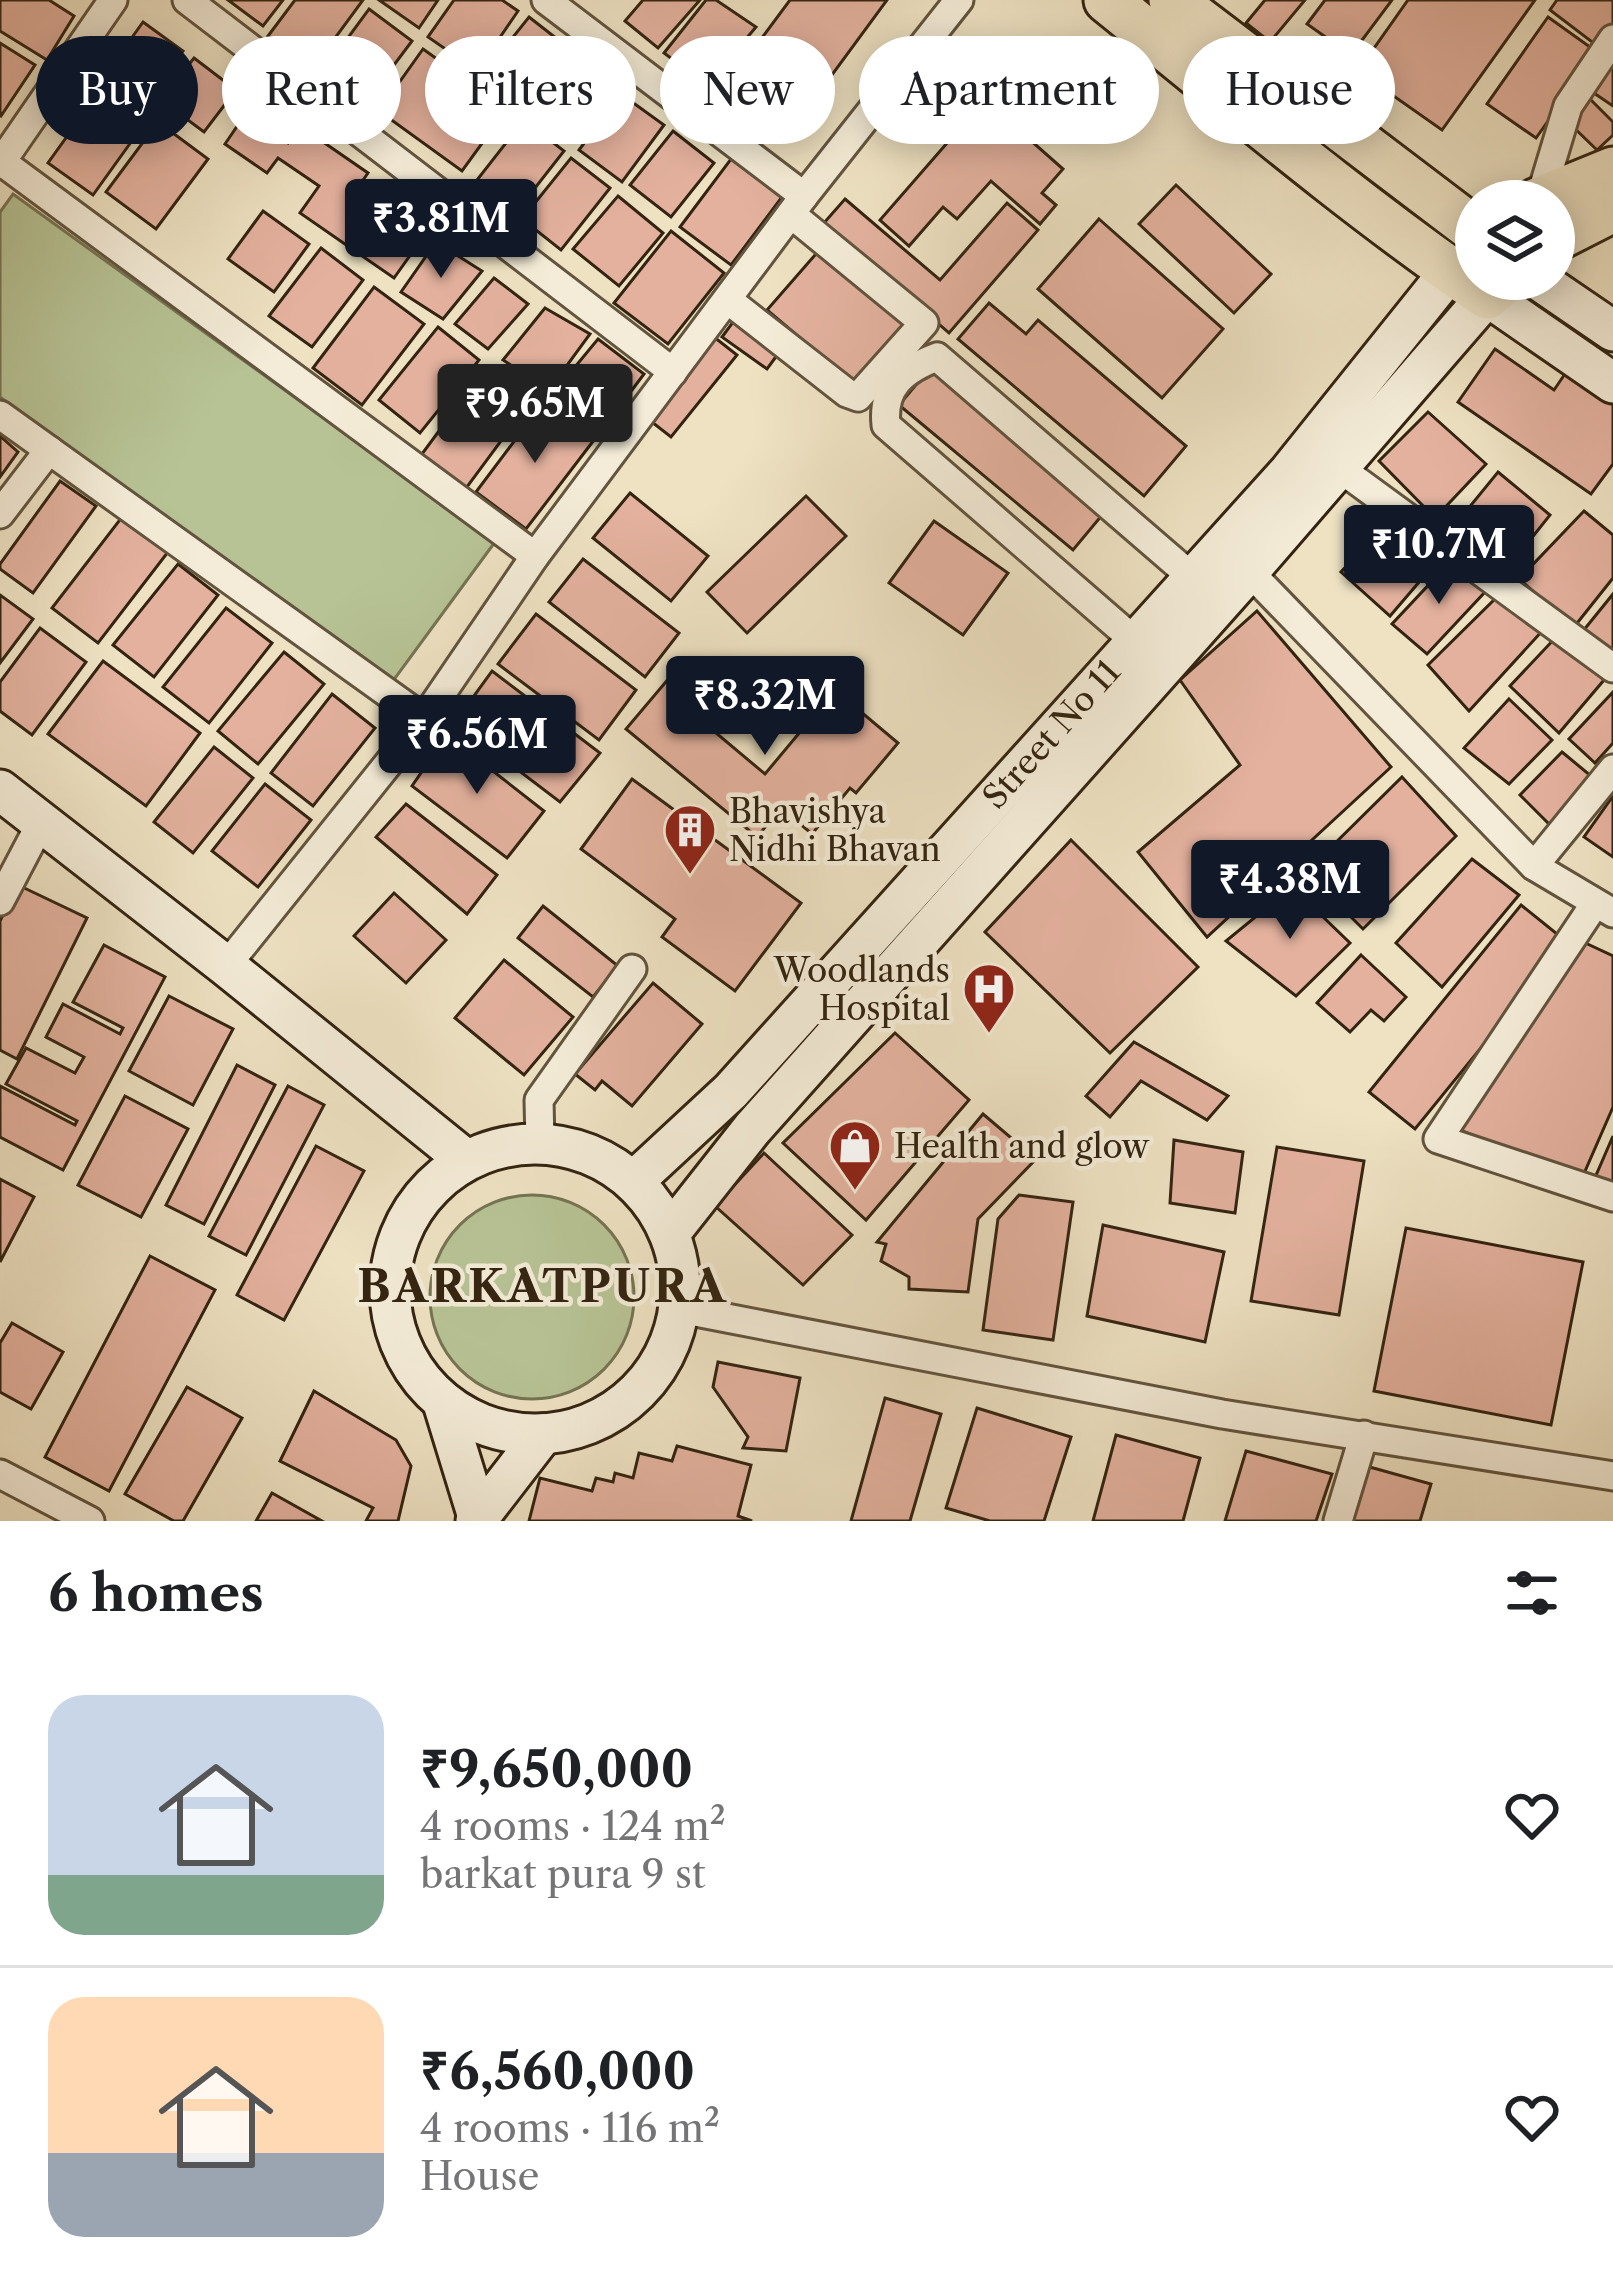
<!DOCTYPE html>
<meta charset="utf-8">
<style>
:root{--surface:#fff;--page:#f6f6f6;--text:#202124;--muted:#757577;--line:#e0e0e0;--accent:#111827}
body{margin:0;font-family:"Libre Caslon Text",serif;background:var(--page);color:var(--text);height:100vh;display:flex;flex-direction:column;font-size:45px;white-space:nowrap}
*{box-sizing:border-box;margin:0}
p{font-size:39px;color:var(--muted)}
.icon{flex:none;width:66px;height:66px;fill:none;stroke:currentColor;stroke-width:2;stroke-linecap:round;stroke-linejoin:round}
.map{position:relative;height:1521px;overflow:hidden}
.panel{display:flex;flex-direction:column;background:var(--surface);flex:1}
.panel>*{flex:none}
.banner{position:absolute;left:36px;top:36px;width:1542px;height:108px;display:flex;gap:24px}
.buttons{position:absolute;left:1455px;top:180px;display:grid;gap:24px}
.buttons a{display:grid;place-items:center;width:120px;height:120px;border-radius:50%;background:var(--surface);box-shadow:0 6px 30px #0003;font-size:60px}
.price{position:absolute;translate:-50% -102px;padding:0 27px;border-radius:12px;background:var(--accent);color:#fff;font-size:39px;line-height:78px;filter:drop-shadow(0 3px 6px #0008)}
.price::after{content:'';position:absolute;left:50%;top:72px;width:36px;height:27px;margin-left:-18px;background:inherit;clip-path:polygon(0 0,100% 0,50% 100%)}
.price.selected{background:#222;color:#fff}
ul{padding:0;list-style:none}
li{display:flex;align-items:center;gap:36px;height:300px;padding:0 48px}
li+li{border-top:3px solid var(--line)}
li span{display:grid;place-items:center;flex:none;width:336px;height:240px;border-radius:36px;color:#555}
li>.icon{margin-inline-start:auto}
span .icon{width:144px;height:144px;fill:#fffc;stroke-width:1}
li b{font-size:51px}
h2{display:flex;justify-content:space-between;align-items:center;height:144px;padding:0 48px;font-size:51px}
.chip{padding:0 42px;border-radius:54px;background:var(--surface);box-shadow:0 6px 30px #0003;font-size:42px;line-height:108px}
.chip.selected{background:var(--accent);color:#fff}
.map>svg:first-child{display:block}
.green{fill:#b7c395;stroke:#757453;stroke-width:3}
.building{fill:#e3b19e;stroke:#332411;stroke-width:3}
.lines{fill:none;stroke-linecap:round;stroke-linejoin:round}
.street-casing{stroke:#62543e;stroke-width:33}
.secondary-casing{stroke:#332411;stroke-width:45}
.primary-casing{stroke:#332411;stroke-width:51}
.street{stroke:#f4ecd8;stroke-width:27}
.secondary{stroke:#f4ecd8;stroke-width:39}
.primary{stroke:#eee2c3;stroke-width:45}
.labels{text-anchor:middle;stroke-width:9;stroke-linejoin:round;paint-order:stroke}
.street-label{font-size:33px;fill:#332411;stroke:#f4ecd8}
.poi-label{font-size:33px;fill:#332411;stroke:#f4ecd8;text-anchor:start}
.district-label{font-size:45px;font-weight:bold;letter-spacing:3px;fill:#332411;stroke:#f4ecd8}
</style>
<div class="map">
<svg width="1613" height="1521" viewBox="0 0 1613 1521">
<rect width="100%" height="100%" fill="#eee2c3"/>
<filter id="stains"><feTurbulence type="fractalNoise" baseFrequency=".00167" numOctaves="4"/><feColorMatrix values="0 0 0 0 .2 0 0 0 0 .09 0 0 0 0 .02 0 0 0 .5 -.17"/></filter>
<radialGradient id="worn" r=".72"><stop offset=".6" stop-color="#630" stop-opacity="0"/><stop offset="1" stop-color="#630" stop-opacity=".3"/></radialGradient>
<!-- green -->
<g class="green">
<polygon points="13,194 495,542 393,681 0,397 0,212"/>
<circle cx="532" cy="1297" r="102"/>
</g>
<!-- building -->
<g class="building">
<polygon points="0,0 49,0 74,16 47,60 0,31"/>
<polygon points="228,0 283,0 263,26"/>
<polygon points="295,0 363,0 313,68 268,36"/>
<polygon points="379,0 438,0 419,28"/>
<polygon points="454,0 502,0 518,11 477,71 428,37"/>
<polygon points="643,0 700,0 658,48 625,21"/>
<polygon points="706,0 716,0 756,27 707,85 664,53"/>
<polygon points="790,0 887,0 793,128 730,81"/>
<polygon points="1265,0 1305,0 1270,42 1246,23"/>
<polygon points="1325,0 1392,0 1351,55 1307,24"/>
<polygon points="1408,0 1535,0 1442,130 1358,71"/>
<polygon points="1557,0 1613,0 1613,23 1596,45 1550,10"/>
<polygon points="369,9 412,41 364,105 322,73"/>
<polygon points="529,17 561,42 515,101 482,76"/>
<polygon points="1548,17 1597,52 1536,138 1487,104"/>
<polygon points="143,22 183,51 150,96 111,67"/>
<polygon points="0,43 35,65 1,116 0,115"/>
<polygon points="423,49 507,109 462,171 379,111"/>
<polygon points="573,53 615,85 572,141 530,109"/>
<polygon points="194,58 236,90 204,132 161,100"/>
<polygon points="1613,60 1613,106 1591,91"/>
<polygon points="109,78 154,110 93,195 48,163"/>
<polygon points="995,88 1006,98 996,110 1063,169 1042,193 1056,205 1040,224 991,181 957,219 943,207 909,246 880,220"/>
<polygon points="245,94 279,117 270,131 288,143 300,126 368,173 354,193 421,240 394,278 300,213 319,186 278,158 267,173 225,144 244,116 235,109"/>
<polygon points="621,94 664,125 622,182 579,150"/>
<polygon points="1590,99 1613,122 1613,135 1597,150 1567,121"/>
<polygon points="524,120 564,151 517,211 477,180"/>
<polygon points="158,122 208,159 156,229 106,192"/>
<polygon points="673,131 714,163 671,217 630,185"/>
<polygon points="571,158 610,188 561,250 522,219"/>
<polygon points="731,159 782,197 731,265 680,227"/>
<polygon points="1176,185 1271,274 1234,313 1139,224"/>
<polygon points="618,196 663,233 619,286 573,249"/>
<polygon points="845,199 940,280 1007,203 1038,230 949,333 823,224"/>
<polygon points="263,211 309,244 274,292 228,259"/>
<polygon points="1099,219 1223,329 1162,398 1038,289"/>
<polygon points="671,231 724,273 668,344 614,303"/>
<polygon points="436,242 482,271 443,319 401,292"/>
<polygon points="822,247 910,322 856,385 767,310"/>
<polygon points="321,248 363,280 312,347 269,316"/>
<polygon points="494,278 528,304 488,349 455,324"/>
<polygon points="374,287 424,324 362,405 313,368"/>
<polygon points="989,303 1026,334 1038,320 1186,446 1144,496 958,339"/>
<polygon points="545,308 590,334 549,390 503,360"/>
<polygon points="733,322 778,354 767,369 722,337"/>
<polygon points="438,327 479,360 420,433 379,400"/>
<polygon points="714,337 737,355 671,437 648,419"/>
<polygon points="598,339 644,374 599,434 551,396"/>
<polygon points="1495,349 1554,390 1569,368 1613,399 1613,464 1591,494 1458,402"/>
<polygon points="487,366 532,399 464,491 419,458"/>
<polygon points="930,368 1103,514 1073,550 899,405"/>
<polygon points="543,403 594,440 526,529 476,492"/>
<polygon points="1428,412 1486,464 1435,518 1379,461"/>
<polygon points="0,436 18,452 0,477"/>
<polygon points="1498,472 1550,515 1503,574 1450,531"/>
<polygon points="60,481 96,506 33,593 0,569 0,564"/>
<polygon points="630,493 708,556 671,601 593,538"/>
<polygon points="806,496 846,536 747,633 707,592"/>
<polygon points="1584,511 1613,535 1613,578 1574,627 1519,579"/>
<polygon points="1394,514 1444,553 1390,616 1341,572"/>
<polygon points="122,517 168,552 98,643 52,608"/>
<polygon points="934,521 1008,573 963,635 889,583"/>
<polygon points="583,559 679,633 645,677 549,602"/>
<polygon points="1452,560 1485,592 1427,654 1392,624"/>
<polygon points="178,564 218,595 154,677 113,645"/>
<polygon points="1613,594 1613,655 1583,631"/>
<polygon points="0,595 33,619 0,663"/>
<polygon points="1497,597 1544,629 1469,711 1428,665"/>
<polygon points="226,608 272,643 209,723 163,687"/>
<polygon points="1257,611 1391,767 1207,937 1138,852 1240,765 1180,680"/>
<polygon points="536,614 636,690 599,740 498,664"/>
<polygon points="40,628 86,662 32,735 0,711 0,682"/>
<polygon points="1557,636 1604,680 1559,733 1510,686"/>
<polygon points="284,652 324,684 258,764 218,731"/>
<polygon points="103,661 200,733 146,806 48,734"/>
<polygon points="492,671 600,753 560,802 455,722"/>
<polygon points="675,671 710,700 697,717 765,774 835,690 898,743 856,793 850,788 812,834 781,808 757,837 626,729"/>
<polygon points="1613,692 1613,743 1595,763 1569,739"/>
<polygon points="332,694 375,728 313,806 271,773"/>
<polygon points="1509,699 1552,740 1509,784 1464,748"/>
<polygon points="447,735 544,811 507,858 412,786"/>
<polygon points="214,747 253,778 193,853 154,822"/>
<polygon points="1562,752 1591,776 1550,825 1520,795"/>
<polygon points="1402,777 1456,836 1363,929 1306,872"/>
<polygon points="632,779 801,903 735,991 662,937 675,919 581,849"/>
<polygon points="265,784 311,820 258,887 212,851"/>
<polygon points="1613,796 1613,857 1584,837"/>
<polygon points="406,804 497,875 467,914 376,837"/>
<polygon points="1071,840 1198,967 1110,1053 985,932"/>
<polygon points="1472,859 1519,895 1442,987 1396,943"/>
<polygon points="18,885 87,918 17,1059 0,1050 0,921"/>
<polygon points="1292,887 1350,943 1296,996 1226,941"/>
<polygon points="394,893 446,940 406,983 354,936"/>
<polygon points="1521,905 1567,942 1415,1129 1369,1092"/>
<polygon points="543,906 618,966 593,997 518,938"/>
<polygon points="1579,940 1613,956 1613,1107 1582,1178 1457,1129"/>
<polygon points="104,945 165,977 63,1170 0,1137 0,1086 75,1125 77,1121 6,1084 26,1048 75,1073 84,1057 46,1037 63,1004 120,1034 123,1028 73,1002"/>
<polygon points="1361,955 1406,997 1384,1021 1371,1010 1350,1032 1317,1003"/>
<polygon points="504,960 573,1017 524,1075 455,1018"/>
<polygon points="653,983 702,1024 632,1106 602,1081 595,1090 575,1074"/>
<polygon points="169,996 233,1029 193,1105 129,1071"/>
<polygon points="895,1033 969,1100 866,1220 783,1143"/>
<polygon points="1134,1042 1228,1096 1207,1120 1141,1081 1110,1117 1086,1096"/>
<polygon points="237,1065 275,1085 204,1224 166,1205"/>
<polygon points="288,1086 324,1105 246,1255 209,1236"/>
<polygon points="125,1096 188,1129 141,1217 78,1185"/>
<polygon points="983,1114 1036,1159 978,1219 968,1292 909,1289 909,1277 881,1261 886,1244 877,1242"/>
<polygon points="1613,1136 1613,1188 1594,1180"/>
<polygon points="1174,1140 1243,1152 1235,1213 1170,1203"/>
<polygon points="316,1146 364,1171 284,1320 237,1295"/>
<polygon points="1277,1147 1364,1161 1339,1315 1251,1301"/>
<polygon points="764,1153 852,1235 803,1285 715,1206"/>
<polygon points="0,1179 34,1197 0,1262"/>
<polygon points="1019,1195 1073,1202 1053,1340 983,1330 998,1219"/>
<polygon points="1103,1225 1224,1252 1205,1342 1087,1316"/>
<polygon points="1406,1228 1583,1262 1551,1425 1374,1391"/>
<polygon points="150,1256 215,1290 109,1491 45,1457"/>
<polygon points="12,1323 63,1352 31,1409 0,1392 0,1343"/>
<polygon points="718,1362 800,1378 786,1451 743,1448 748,1437 713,1387"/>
<polygon points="187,1387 242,1418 183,1521 174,1521 125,1494"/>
<polygon points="314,1391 396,1440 411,1466 398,1521 366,1521 373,1508 280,1461"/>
<polygon points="885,1398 941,1414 910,1521 851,1521"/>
<polygon points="977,1408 1071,1437 1044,1521 990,1521 946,1508"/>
<polygon points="1116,1435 1200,1458 1183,1521 1093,1521"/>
<polygon points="677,1446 751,1465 738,1516 752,1521 529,1521 540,1478 592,1491 596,1478 613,1482 615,1473 633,1478 639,1453 672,1461"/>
<polygon points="1246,1451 1332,1474 1316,1521 1225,1521"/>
<polygon points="1366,1466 1431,1484 1420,1521 1350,1521"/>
<polygon points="272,1493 322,1521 256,1521"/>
</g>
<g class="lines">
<!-- street casing -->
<g class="street-casing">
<g id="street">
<polyline points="187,0 673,372"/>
<polyline points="546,0 804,196"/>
<polyline points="2,162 535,556"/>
<polyline points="0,164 113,0"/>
<polyline points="1540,199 1568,106 1613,39"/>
<polyline points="728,300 847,393 858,397 924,323 791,214"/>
<polyline points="0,415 424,719"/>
<polyline points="1338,467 1613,668"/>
<polyline points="0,514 49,450"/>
<polyline points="1238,560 1534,866 1613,913"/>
<path d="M1135,641l-249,-216c-4,-38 17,-55 51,-68l255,220"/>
<polyline points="1534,866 1613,769"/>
<polyline points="0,901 42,821"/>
<polyline points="1594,905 1438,1139 1613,1197"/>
<polyline points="226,966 424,719 535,556 804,196 959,0"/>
<polyline points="540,1143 539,1100 632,969"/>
<polyline points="680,1309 1222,1414 1613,1476"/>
<polyline points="0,1474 90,1521"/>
<polyline points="1338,1521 1364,1435"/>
</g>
</g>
<!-- secondary casing -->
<g class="secondary-casing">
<g id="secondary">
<polyline points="1537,279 1613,331"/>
<polyline points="0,790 226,966 466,1160"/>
<circle cx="535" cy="1289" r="145"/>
<polyline points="634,1181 731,1091 1289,472 1450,271"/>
<polyline points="670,1233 752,1129 1248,572 1487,296 1613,383"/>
<polyline points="443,1403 478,1517"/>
<polyline points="476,1521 543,1434"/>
</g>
</g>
<!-- primary casing -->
<g class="primary-casing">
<g id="primary">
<path d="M1107,0c125,101 248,206 380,296l20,-17"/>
<polyline points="1172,0 1476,231"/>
<polyline points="1537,201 1613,170"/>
<polyline points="1554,239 1613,209"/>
</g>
</g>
<!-- street -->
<use href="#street" class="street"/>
<!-- secondary -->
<use href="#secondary" class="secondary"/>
<!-- primary -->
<use href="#primary" class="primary"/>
</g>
<!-- icons -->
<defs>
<g id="building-pin" transform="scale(2.7)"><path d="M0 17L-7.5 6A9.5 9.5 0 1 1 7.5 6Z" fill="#8f2418" stroke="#f4ecd8"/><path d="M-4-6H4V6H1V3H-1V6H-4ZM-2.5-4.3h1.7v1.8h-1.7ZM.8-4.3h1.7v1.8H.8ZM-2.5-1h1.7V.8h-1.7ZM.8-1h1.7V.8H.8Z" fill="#fff"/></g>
<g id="hospital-pin" transform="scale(2.7)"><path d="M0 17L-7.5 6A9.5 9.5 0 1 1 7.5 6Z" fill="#8f2418" stroke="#f4ecd8"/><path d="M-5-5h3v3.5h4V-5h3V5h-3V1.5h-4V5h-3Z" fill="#fff"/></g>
<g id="shop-pin" transform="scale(2.7)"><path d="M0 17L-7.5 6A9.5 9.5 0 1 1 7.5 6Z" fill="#8f2418" stroke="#f4ecd8"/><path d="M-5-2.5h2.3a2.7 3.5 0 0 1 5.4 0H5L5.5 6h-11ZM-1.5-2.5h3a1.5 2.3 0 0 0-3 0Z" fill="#fff"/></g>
</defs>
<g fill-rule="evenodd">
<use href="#building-pin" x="690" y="830"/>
<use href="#hospital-pin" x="989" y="989"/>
<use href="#shop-pin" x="855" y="1146"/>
</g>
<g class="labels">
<!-- street labels -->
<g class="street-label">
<text transform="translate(1051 734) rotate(-48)" y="12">Street No 11</text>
</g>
<!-- poi labels -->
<g class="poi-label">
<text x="729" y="823">Bhavishya<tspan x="729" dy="38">Nidhi Bhavan</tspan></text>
<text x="950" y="982" text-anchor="end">Woodlands<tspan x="950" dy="38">Hospital</tspan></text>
<text x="894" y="1158">Health and glow</text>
</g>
<!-- district labels -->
<g class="district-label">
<text x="543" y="1302">BARKATPURA</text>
</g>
</g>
<rect width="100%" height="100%" filter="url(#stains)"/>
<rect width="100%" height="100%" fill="url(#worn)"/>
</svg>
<div class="buttons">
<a><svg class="icon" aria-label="layers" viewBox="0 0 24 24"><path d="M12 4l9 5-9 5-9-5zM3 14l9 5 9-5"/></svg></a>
</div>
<b class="price" style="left:441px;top:281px">₹3.81M</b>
<b class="price selected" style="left:535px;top:466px">₹9.65M</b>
<b class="price" style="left:1439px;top:607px">₹10.7M</b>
<b class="price" style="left:765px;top:758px">₹8.32M</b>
<b class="price" style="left:477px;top:797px">₹6.56M</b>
<b class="price" style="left:1290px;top:942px">₹4.38M</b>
<div class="banner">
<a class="chip selected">Buy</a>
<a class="chip">Rent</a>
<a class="chip">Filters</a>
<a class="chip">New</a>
<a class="chip">Apartment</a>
<a class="chip">House</a>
</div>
</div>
<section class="panel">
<h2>6 homes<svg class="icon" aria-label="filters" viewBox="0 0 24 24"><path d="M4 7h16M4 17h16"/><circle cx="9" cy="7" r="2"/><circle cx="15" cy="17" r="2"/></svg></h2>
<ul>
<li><span style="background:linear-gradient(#c9d6e8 75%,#7fa58c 0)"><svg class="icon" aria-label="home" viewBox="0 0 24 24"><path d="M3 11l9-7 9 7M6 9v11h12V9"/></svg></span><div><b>₹9,650,000</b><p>4 rooms · 124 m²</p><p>barkat pura 9 st</p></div><svg class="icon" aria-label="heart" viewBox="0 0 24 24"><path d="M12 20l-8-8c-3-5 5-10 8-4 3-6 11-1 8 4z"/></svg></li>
<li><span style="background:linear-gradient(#ffd9b3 65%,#9aa5b1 0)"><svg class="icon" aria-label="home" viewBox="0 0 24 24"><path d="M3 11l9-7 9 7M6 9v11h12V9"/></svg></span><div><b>₹6,560,000</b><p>4 rooms · 116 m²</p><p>House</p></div><svg class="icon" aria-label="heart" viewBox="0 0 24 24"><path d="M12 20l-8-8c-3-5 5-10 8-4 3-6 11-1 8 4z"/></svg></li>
</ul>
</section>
